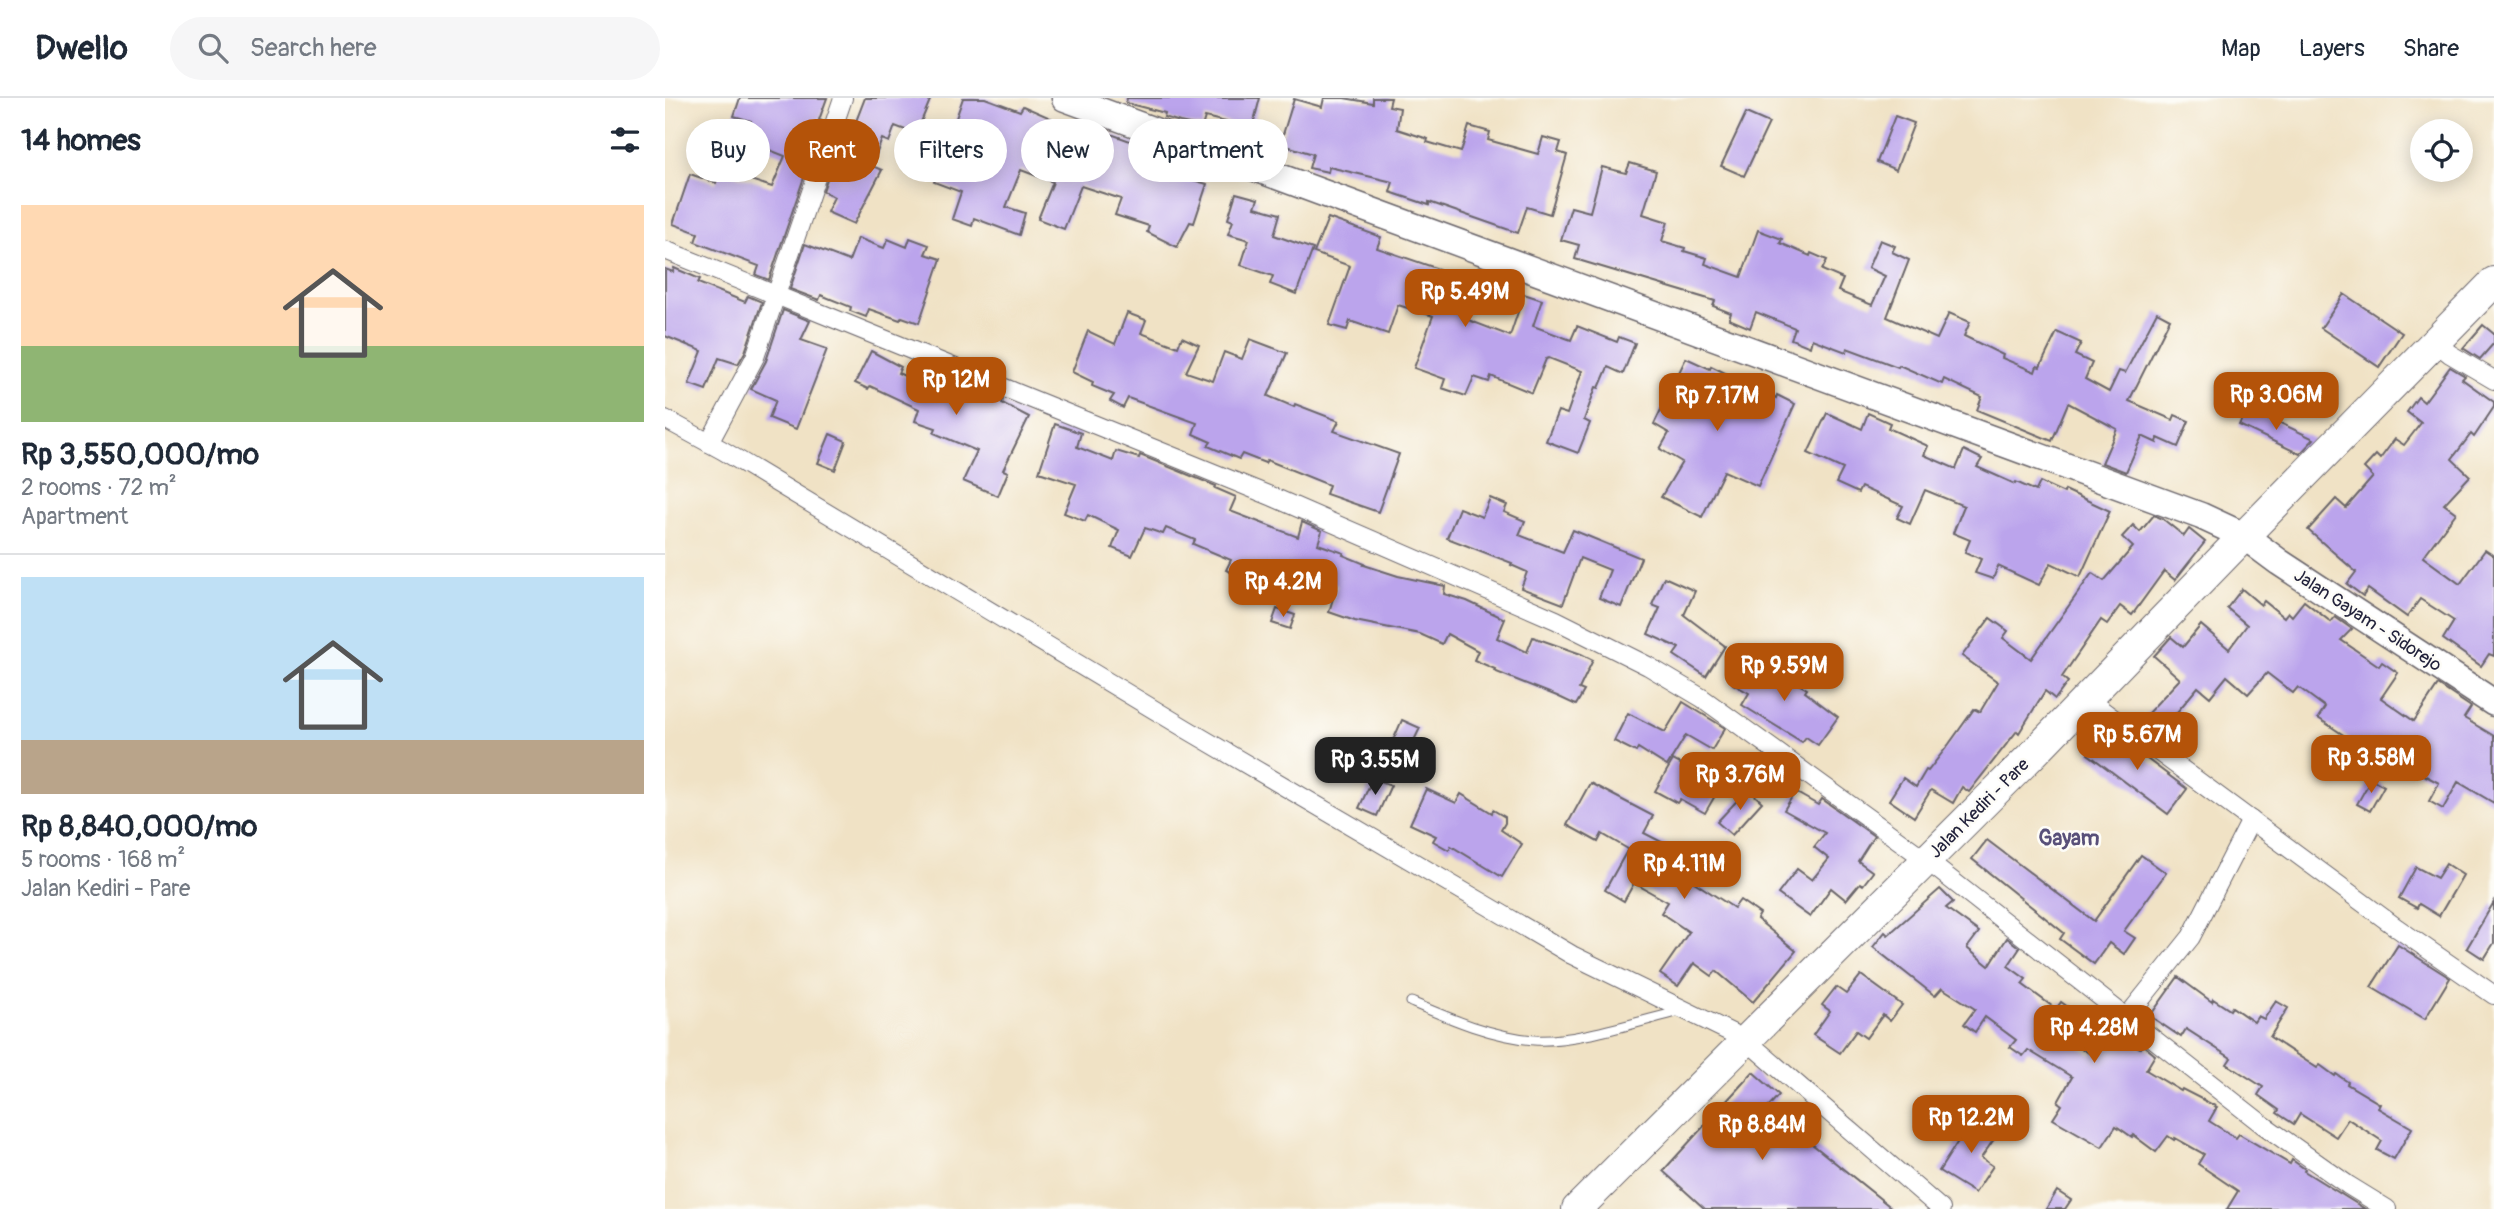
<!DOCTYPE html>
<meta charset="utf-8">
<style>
:root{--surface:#fff;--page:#f6f6f7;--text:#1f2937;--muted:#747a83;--line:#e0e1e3;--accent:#b45309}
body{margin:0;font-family:Pangolin,sans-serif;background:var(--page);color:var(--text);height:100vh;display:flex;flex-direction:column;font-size:26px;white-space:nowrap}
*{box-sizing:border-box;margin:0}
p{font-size:23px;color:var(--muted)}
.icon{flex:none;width:38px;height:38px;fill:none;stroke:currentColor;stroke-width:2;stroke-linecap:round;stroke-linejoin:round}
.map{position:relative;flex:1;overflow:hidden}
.drawer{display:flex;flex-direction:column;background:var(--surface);width:665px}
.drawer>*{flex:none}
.guide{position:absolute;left:21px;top:21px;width:665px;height:63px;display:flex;gap:14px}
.buttons{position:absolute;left:1745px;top:21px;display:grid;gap:14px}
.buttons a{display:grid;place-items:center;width:63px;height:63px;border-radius:50%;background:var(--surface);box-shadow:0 4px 18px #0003;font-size:35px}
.price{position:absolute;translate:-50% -60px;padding:0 16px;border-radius:14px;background:var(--accent);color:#fff;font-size:23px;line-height:46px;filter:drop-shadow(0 2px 4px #0008)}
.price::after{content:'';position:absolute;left:50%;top:42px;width:21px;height:16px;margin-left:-10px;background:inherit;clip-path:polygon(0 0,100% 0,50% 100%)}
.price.active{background:#222;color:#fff}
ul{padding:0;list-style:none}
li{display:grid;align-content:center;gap:14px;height:371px;padding:0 21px}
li+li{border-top:2px solid var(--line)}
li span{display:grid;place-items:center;height:217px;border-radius:0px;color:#555}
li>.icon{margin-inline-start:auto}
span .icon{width:126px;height:126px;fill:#fffc;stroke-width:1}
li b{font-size:30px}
h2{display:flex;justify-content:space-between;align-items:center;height:84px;padding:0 21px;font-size:30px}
.tag{padding:0 24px;border-radius:32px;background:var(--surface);box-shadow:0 4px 18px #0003;font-size:24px;line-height:63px}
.tag.active{background:var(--accent);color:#fff}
header{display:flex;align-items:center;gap:42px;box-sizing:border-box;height:98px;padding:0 35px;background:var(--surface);border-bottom:2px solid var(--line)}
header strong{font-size:33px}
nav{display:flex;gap:38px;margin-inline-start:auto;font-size:24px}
.search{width:490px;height:63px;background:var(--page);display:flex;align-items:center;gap:18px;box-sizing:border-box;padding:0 24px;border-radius:38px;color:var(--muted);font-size:26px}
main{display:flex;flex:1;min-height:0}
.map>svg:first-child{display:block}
.building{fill:#bba4ec}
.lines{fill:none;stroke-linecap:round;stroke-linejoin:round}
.lane-casing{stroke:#6a656b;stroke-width:11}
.street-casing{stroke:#6a656b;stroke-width:20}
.secondary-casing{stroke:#6a656b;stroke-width:29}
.primary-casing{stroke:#6a656b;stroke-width:32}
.lane{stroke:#fff;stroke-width:9}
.street{stroke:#fff;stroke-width:18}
.secondary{stroke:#fff;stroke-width:26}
.primary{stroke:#fff;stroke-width:30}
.labels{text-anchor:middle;stroke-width:5;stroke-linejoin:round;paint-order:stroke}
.street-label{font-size:18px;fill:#22223b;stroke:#fdfcf7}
.quarter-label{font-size:21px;font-weight:bold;fill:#585079;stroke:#fdfcf7}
</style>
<header>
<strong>Dwello</strong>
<div class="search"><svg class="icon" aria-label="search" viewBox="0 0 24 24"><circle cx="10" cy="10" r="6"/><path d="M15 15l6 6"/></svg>Search here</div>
<nav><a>Map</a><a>Layers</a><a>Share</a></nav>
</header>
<main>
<section class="drawer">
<h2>14 homes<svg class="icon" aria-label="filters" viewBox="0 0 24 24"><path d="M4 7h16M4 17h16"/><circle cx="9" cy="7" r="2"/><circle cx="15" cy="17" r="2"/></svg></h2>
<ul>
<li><span style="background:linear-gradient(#ffd9b3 65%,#8fb573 0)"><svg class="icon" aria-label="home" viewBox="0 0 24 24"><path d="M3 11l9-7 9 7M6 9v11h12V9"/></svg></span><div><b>Rp 3,550,000/mo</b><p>2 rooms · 72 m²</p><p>Apartment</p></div></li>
<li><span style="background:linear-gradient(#bfe0f5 75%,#b9a48a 0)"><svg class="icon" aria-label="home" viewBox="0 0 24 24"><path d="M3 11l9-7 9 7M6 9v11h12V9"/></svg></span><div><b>Rp 8,840,000/mo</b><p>5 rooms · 168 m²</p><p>Jalan Kediri - Pare</p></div></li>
</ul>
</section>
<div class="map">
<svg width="1829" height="1111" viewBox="0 0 1829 1111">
<rect width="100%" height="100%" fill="#fdfcf7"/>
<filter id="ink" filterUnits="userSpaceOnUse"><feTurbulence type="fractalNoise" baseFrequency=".0143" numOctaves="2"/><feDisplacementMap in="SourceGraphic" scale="14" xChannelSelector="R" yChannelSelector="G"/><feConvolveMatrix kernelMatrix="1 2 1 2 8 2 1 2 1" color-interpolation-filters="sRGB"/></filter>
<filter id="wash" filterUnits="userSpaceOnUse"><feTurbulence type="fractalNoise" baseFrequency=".00686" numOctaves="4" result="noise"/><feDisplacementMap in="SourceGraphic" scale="28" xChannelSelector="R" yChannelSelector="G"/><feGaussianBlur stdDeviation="1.57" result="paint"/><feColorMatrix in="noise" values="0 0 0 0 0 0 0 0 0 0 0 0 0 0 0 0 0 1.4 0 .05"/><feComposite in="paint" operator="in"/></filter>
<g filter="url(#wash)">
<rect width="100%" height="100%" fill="#f0e2c5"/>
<g id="blocks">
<!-- building -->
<g class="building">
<polygon points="75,0 162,0 154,22 157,23 150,47 104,182 91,177 94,168 30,144 33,135 8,126 25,76 51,85 55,72 107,89 120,58 79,42 86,23 69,18"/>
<polygon points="200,0 266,0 251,36 230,28 224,44 217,41 207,68 217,72 189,126 162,114 169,99 158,93 171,55 174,56 184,30 188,31"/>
<polygon points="298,0 320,0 355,13 358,8 397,25 396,29 429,41 432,31 471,45 467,57 495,66 493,72 542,86 529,125 525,124 512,149 482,134 484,128 450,117 456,101 416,88 399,131 373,121 388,84 356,72 341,109 360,115 354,137 309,120 307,128 287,121 296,94 269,84"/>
<polygon points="462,0 595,0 584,42 566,37 569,26 540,19 537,29 515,24 499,19 500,15 461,5"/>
<polygon points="659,0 679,0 708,5 708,0 726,0 724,8 735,10 732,31 763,41 762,44 796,54 804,28 825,34 823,42 873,56 878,39 896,44 893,54 902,57 885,116 862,109 853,135 764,104 764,107 725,94 728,84 664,69 663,74 644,70 648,56 615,46 629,1 657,9"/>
<polygon points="1081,15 1104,25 1079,78 1056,68"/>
<polygon points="1230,18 1249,25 1231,72 1212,64"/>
<polygon points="965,65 991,73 978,116 1003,124 997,143 1020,150 1019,153 1042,160 1040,166 1076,179 1093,132 1117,141 1115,145 1145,158 1146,155 1162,162 1157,172 1178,181 1173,193 1207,207 1220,178 1203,170 1215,142 1230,148 1227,154 1244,162 1222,219 1272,241 1284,215 1305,224 1299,238 1338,257 1337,260 1370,274 1372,268 1375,269 1392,234 1416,245 1410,257 1427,265 1420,281 1444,294 1454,273 1460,275 1492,214 1505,221 1464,303 1508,322 1510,317 1524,323 1513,349 1493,340 1492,345 1477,338 1461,374 1437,365 1452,331 1403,305 1387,343 1312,312 1317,299 1279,281 1277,286 1234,267 1233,269 1182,250 1181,254 1147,241 1145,249 1126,241 1130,230 1091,214 1085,230 1064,221 1066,215 1048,208 1050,203 910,161 914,147 896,142 906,109 925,114 937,69 961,75"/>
<polygon points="571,95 593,101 590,109 615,116 609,137 648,151 631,196 605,186 608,178 576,167 584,142 563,136 568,123 563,121"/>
<polygon points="663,120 716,139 712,150 774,171 769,185 806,198 798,220 845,238 859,196 877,202 868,228 906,242 912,228 952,244 954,239 970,245 958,276 943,269 934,290 931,289 919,322 925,325 913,355 881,343 893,313 902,316 917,273 884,260 881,261 867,295 826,278 824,284 809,279 801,298 777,290 780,281 749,270 768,218 733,207 723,236 685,223 682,232 664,227 685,168 649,155"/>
<polygon points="193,140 219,150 223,141 242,149 245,140 264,147 260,156 276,161 254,225 237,219 235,222 204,211 201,219 185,213 186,209 156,197 154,202 125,191 140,146 184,163"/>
<polygon points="9,170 35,181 33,185 80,204 83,198 97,204 80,254 73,266 54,260 41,292 24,286 37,253 0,238 0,171 8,174"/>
<polygon points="1679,196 1737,235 1714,269 1656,230"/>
<polygon points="118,212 145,223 136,242 162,251 131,331 104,320 111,302 86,291 101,263"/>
<polygon points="462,215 481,222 476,235 513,249 517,239 534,247 521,274 548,283 559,254 577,261 585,241 622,255 603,298 629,309 630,306 674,323 669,333 734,356 713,414 661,396 664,387 602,362 600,365 577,356 574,361 543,348 546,344 528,336 532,325 463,300 458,310 445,303 449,297 427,288 428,284 407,274 423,233 450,246"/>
<polygon points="1818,227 1829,236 1829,245 1815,261 1798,250"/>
<polygon points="206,253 236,269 233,275 262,288 267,273 338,302 337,305 364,319 338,372 343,374 333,398 298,383 312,353 269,335 271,330 250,323 254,311 205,288 203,291 190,285"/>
<polygon points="1021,260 1045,271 1046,268 1111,300 1112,297 1130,306 1093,388 1059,373 1037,419 996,399 1017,364 995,351 1004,335 989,326"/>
<polygon points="1785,269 1800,278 1797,281 1829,304 1829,309 1809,339 1806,336 1787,361 1805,378 1779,406 1791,415 1758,459 1795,486 1820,452 1829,458 1829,558 1824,556 1816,568 1778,541 1789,523 1755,501 1742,519 1703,491 1698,498 1682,486 1691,474 1643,432 1671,401 1681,410 1708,379 1699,370 1711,357 1715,361 1730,341 1739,347 1756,325 1742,314 1753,299 1759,304"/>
<polygon points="1582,311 1604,322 1605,320 1649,341 1635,356 1574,327"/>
<polygon points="1162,315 1197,331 1203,315 1225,325 1223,330 1263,348 1259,357 1291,371 1299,352 1317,361 1312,369 1350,386 1351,384 1371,393 1375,384 1399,395 1400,392 1445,413 1415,479 1386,465 1374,487 1333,468 1328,481 1310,475 1316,461 1300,454 1305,442 1288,435 1299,408 1260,392 1245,426 1232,420 1238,408 1196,389 1193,395 1171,385 1178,371 1143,355"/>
<polygon points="390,326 416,335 412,349 448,363 451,353 474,360 475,357 551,388 550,390 571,399 565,413 633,439 637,424 657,433 653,446 679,455 678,457 700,466 699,467 733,478 780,488 779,496 802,503 840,521 832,540 862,554 868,539 916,556 928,562 914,591 919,593 911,607 892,598 829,573 830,571 809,562 813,553 782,536 777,546 755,536 690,523 664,514 672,487 645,477 642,485 605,475 598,490 561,472 566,462 528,446 530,442 501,430 498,436 480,430 467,458 447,450 454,432 423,417 420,423 399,415 411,386 374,374"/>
<polygon points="165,336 181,343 170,372 153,365"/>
<polygon points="825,400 842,407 839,414 860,423 854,437 898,454 908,432 976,460 956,509 934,500 945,472 915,460 898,506 856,490 862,474 846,467 847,465 782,440 794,410 817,419"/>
<polygon points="1489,417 1498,421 1519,438 1524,431 1540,444 1510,482 1499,473 1467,517 1455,508 1442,526 1436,522 1397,579 1403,584 1390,601 1380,593 1354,635 1352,633 1304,694 1297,689 1288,705 1266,692 1249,719 1224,702 1238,680 1251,689 1261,672 1263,673 1284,646 1309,611 1315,614 1333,584 1297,558 1325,520 1343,533 1338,540 1366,561 1427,475 1439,483 1468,449 1457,439 1468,427 1475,434"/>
<polygon points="999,479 1030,493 1019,517 1060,548 1041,578 1009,557 1014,550 983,536 995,510 987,507"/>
<polygon points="1577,491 1596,507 1599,503 1619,519 1623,514 1627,518 1639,503 1666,524 1670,519 1687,531 1676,542 1714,568 1717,564 1733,575 1716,600 1749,623 1773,587 1806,609 1799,620 1829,638 1829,705 1793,684 1778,711 1764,703 1774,685 1751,673 1757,664 1730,647 1713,673 1680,652 1686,642 1653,620 1660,609 1633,589 1628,595 1602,575 1583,596 1562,578 1545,599 1533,589 1497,632 1481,617 1515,581 1489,558 1506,539 1518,549 1536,527 1564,551 1582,527 1562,510"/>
<polygon points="612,511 630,517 625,531 607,525"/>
<polygon points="1084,558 1142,591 1140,594 1173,619 1153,647 1141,639 1137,644 1077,607 1084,595 1068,586"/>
<polygon points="1018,604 1060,630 1047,652 1021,637 1002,668 973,650 971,654 949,643 963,615 1000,634"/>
<polygon points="737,622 755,630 743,655 726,647"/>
<polygon points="1442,631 1522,691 1503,716 1423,656"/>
<polygon points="1041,659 1065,672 1040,715 1015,701 1012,705 990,693 1008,662 1032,675"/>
<polygon points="708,680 726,687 712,718 694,710"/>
<polygon points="1706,681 1719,688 1705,713 1692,706"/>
<polygon points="925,685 988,718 979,735 1018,755 1009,771 1069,810 1075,802 1095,816 1092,821 1131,853 1088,904 1051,873 1047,878 1029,865 1013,888 995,876 1024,834 996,815 1003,804 969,785 959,803 940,792 963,751 937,736 933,744 902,727"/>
<polygon points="761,691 791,705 796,696 827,715 828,712 840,719 840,725 836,732 857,746 837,779 786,748 784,752 768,743 771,738 745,726"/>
<polygon points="1083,691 1097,704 1067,737 1052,724"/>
<polygon points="1130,694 1153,707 1157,701 1209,738 1193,763 1208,774 1198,787 1195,785 1181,802 1166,790 1145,819 1113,796 1132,771 1147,782 1164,761 1149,749 1160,735 1119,712"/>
<polygon points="1322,742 1429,823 1476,757 1501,775 1459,833 1470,840 1459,856 1444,845 1429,866 1395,841 1399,835 1307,761"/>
<polygon points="1781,766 1798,777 1774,818 1754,806 1752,810 1734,800 1751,769 1772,780"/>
<polygon points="1275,791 1288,804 1281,810 1314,834 1302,850 1324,868 1342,840 1355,850 1343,868 1361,881 1357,886 1391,911 1396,904 1414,917 1399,939 1427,957 1443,931 1475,950 1478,947 1490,957 1481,972 1516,993 1517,991 1552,1009 1544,1023 1571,1040 1574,1036 1625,1066 1627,1062 1640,1071 1639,1073 1700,1111 1562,1111 1573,1093 1533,1066 1539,1056 1510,1040 1509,1042 1503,1038 1491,1054 1468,1037 1467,1039 1451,1028 1437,1049 1388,1021 1397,1007 1393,1004 1407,979 1363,952 1358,958 1345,949 1351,942 1320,919 1310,934 1299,926 1310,911 1277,890 1270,898 1208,849 1220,834 1223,837"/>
<polygon points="1829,804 1829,845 1819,861 1802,850"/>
<polygon points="1733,847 1785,880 1760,921 1706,889"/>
<polygon points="1196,877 1237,907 1225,923 1218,917 1201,940 1191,933 1175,955 1148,937 1165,913 1157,907 1171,889 1181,896"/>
<polygon points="1513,879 1547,904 1548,901 1565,912 1567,909 1589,924 1593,918 1599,921 1611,903 1623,910 1605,939 1652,970 1655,967 1670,978 1671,976 1683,984 1682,986 1715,1006 1713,1010 1747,1030 1729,1061 1712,1052 1717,1043 1683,1021 1671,1039 1635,1016 1629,1026 1612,1015 1614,1012 1593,997 1598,989 1562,966 1566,960 1521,931 1516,939 1485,918"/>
<polygon points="1088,974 1114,997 1102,1010 1228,1111 1040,1111 998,1073"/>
<polygon points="1314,1016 1336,1031 1316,1060 1328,1068 1310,1095 1274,1073 1299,1034 1301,1036"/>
<polygon points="1392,1093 1406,1102 1400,1111 1381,1111"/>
</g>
</g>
</g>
<g filter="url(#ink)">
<use href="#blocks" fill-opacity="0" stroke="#6a656b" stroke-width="2"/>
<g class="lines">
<!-- lane casing -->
<g class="lane-casing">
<path id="lane" d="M746,904c40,17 79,34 123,38 40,3 106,-19 147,-29"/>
</g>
<!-- street casing -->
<g class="street-casing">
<g id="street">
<polyline points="0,152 608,399 891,522 983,568 1037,600 1261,762 1597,1026 1683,1087 1722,1111"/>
<polyline points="1770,244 1785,256 1829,282"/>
<polyline points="0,321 57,352 523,632 907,857 1081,942 1276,1111"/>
<polyline points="44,345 90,259 178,0"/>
<polyline points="1422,601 1732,830 1829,897"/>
<polyline points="1461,920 1526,839 1586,722"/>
</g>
</g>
<!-- secondary casing -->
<g class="secondary-casing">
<polyline id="secondary" points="400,0 1536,418 1579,438 1614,464 1829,605"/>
</g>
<!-- primary casing -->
<g class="primary-casing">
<polyline id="primary" points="912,1111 1369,655 1579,438 1829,184"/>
</g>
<!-- lane -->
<use href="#lane" class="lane"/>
<!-- street -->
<use href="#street" class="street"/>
<!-- secondary -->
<use href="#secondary" class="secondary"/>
<!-- primary -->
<use href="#primary" class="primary"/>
</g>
</g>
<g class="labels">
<!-- street labels -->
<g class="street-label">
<text transform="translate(1703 522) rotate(33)" y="6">Jalan Gayam - Sidorejo</text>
<text transform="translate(1314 710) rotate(-45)" y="6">Jalan Kediri - Pare</text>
</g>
<!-- quarter labels -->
<g class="quarter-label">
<text x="1404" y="747">Gayam</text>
</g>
</g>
</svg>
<div class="buttons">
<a><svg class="icon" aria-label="locate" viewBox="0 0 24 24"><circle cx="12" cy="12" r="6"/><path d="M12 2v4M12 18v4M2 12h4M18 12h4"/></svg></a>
</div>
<b class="price" style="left:800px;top:231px">Rp 5.49M</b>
<b class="price" style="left:291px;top:319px">Rp 12M</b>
<b class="price" style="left:1611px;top:334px">Rp 3.06M</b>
<b class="price" style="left:1052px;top:335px">Rp 7.17M</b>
<b class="price" style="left:618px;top:521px">Rp 4.2M</b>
<b class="price" style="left:1119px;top:605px">Rp 9.59M</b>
<b class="price" style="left:1472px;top:674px">Rp 5.67M</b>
<b class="price" style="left:1706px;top:697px">Rp 3.58M</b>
<b class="price active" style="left:710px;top:699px">Rp 3.55M</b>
<b class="price" style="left:1075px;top:714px">Rp 3.76M</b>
<b class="price" style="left:1019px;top:803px">Rp 4.11M</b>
<b class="price" style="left:1429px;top:967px">Rp 4.28M</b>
<b class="price" style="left:1306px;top:1057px">Rp 12.2M</b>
<b class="price" style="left:1097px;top:1064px">Rp 8.84M</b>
<div class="guide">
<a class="tag">Buy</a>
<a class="tag active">Rent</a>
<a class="tag">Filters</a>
<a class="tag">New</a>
<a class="tag">Apartment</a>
</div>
</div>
</main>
